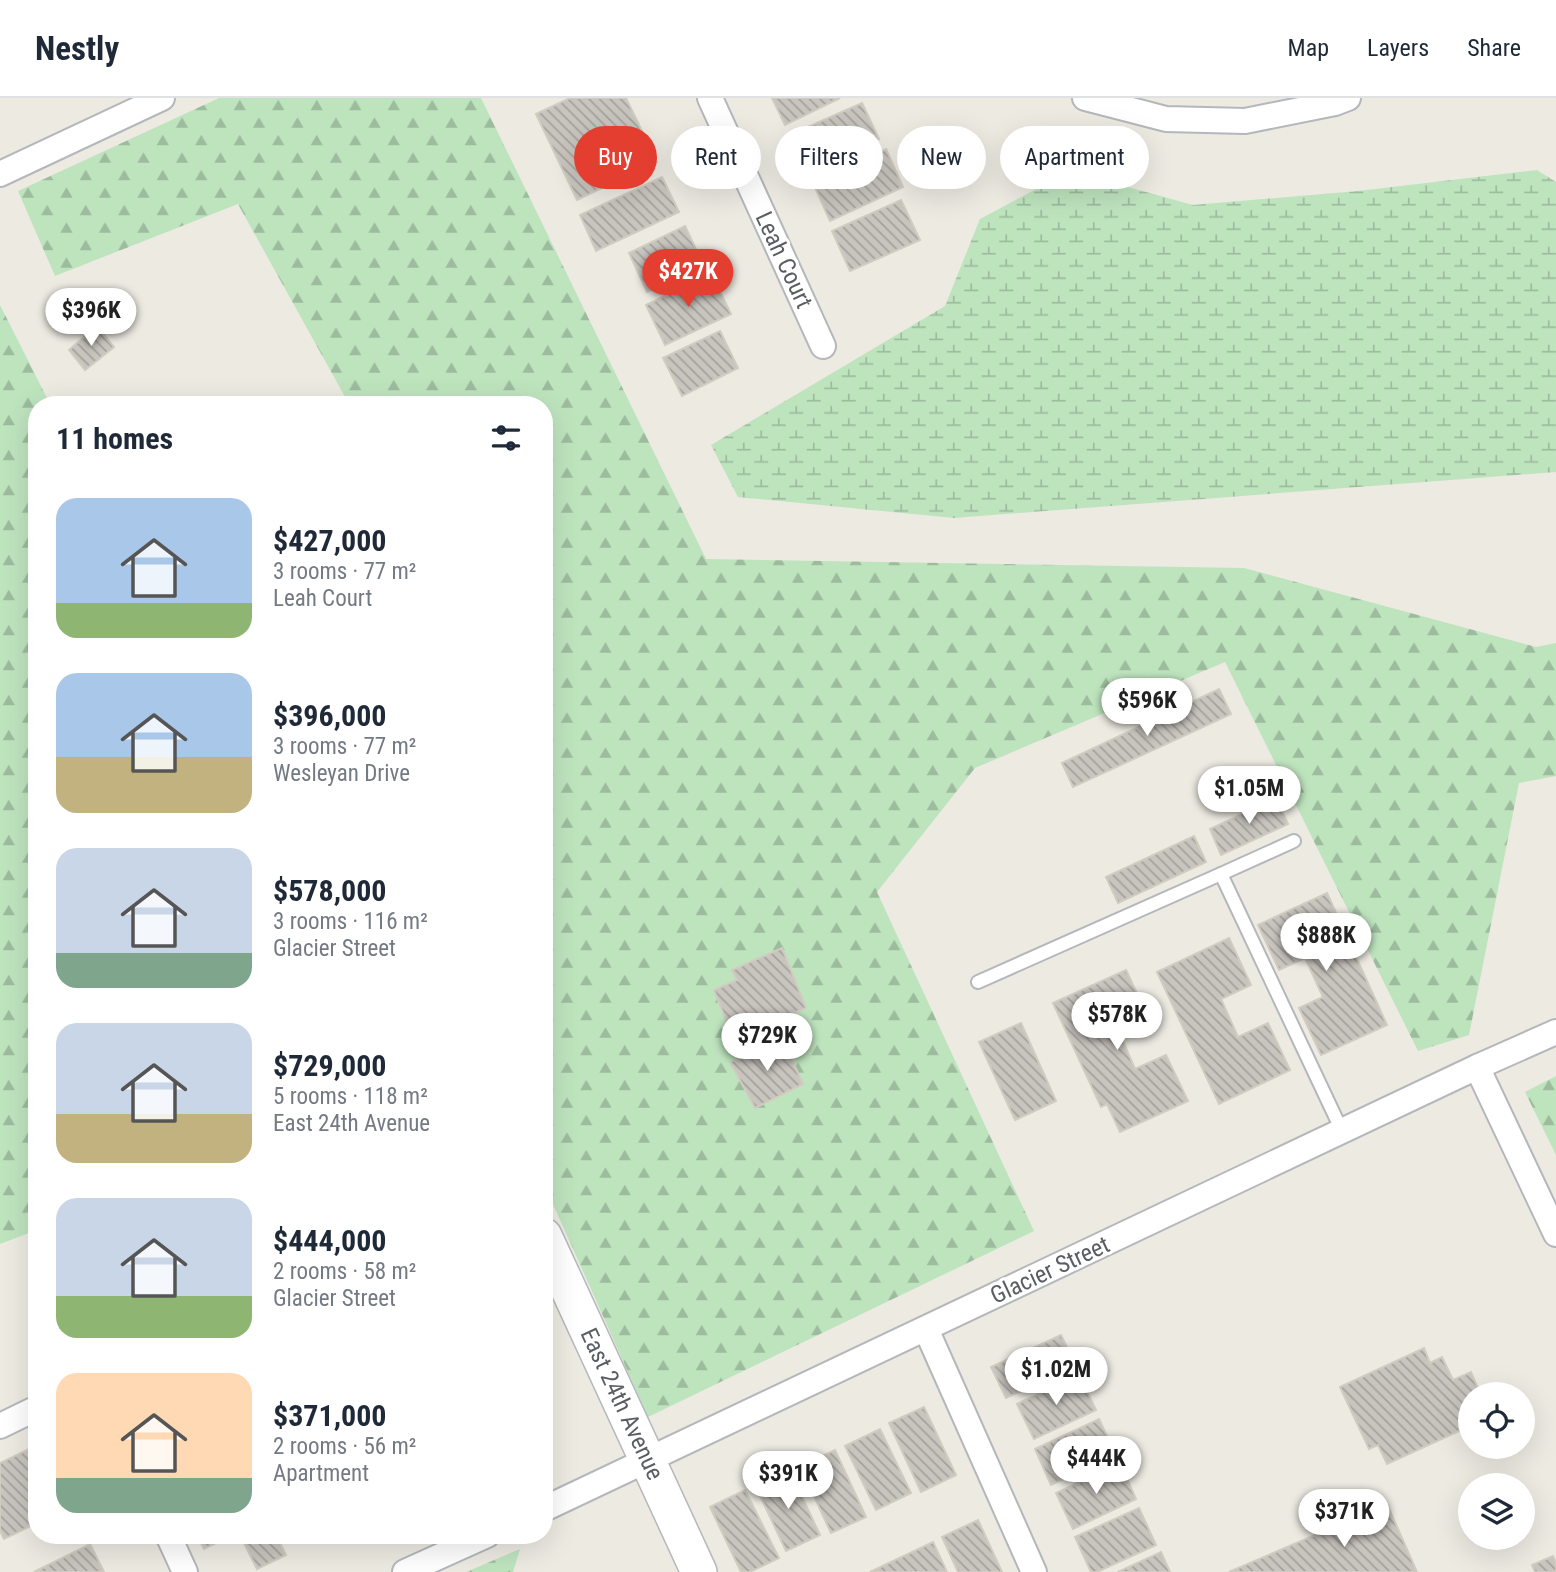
<!DOCTYPE html>
<meta charset="utf-8">
<style>
:root{--surface:#fff;--page:#f2f2f3;--text:#1f2937;--muted:#747a83;--line:#e0e1e3;--accent:#e43e30}
body{margin:0;font-family:"Roboto Condensed",sans-serif;background:var(--page);color:var(--text);height:100vh;display:flex;flex-direction:column;font-size:26px;white-space:nowrap}
*{box-sizing:border-box;margin:0}
p{font-size:23px;color:var(--muted)}
.icon{flex:none;width:38px;height:38px;fill:none;stroke:currentColor;stroke-width:2;stroke-linecap:round;stroke-linejoin:round}
.map{position:relative;flex:1;overflow:hidden}
.drawer{position:absolute;left:28px;top:298px;width:525px;height:1148px;display:flex;flex-direction:column;background:var(--surface);border-radius:28px;box-shadow:0 7px 28px #0002}
.drawer>*{flex:none}
.banner{position:absolute;left:574px;top:28px;width:665px;height:63px;display:flex;gap:14px}
.fabs{position:absolute;left:1458px;top:1284px;display:grid;gap:14px}
.fabs a{display:grid;place-items:center;width:77px;height:77px;border-radius:50%;background:var(--surface);box-shadow:0 7px 28px #0002;font-size:35px}
.price{position:absolute;translate:-50% -60px;padding:0 16px;border-radius:24px;background:#fff;color:#222;font-size:23px;line-height:46px;filter:drop-shadow(0 2px 4px #0008)}
.price::after{content:'';position:absolute;left:50%;top:42px;width:21px;height:16px;margin-left:-10px;background:inherit;clip-path:polygon(0 0,100% 0,50% 100%)}
.price.on{background:var(--accent);color:#fff}
ul{padding:0;list-style:none}
li{display:flex;align-items:center;gap:21px;height:175px;padding:0 28px}
li span{display:grid;place-items:center;flex:none;width:196px;height:140px;border-radius:21px;color:#555}
li>.icon{margin-inline-start:auto}
span .icon{width:84px;height:84px;fill:#fffc;stroke-width:1}
li b{font-size:30px}
h2{display:flex;justify-content:space-between;align-items:center;height:84px;padding:0 28px;font-size:30px}
.tag{padding:0 24px;border-radius:32px;background:var(--surface);box-shadow:0 7px 28px #0002;font-size:24px;line-height:63px}
.tag.on{background:var(--accent);color:#fff}
header{display:flex;align-items:center;gap:42px;box-sizing:border-box;height:98px;padding:0 35px;background:var(--surface);border-bottom:2px solid var(--line)}
header strong{font-size:33px}
nav{display:flex;gap:38px;margin-inline-start:auto;font-size:24px}
.map>svg:first-child{display:block}
.forest{fill:url(#forest-firs)}
.wetland{fill:url(#wetland-marsh)}
.building{fill:url(#building-back-hatch);stroke:#d1cbc0;stroke-width:2}
.lines{fill:none;stroke-linecap:round;stroke-linejoin:round}
.lane-casing{stroke:#b4b7bb;stroke-width:16}
.street-casing{stroke:#b4b7bb;stroke-width:28}
.secondary-casing{stroke:#b5b8bd;stroke-width:38}
.lane{stroke:#fff;stroke-width:12}
.street{stroke:#fff;stroke-width:24}
.secondary{stroke:#fff;stroke-width:35}
.labels{text-anchor:middle;stroke-width:6;stroke-linejoin:round;paint-order:stroke}
.street-label{font-size:24px;fill:#5a5d62;stroke:#fff}
</style>
<header>
<strong>Nestly</strong>
<nav><a>Map</a><a>Layers</a><a>Share</a></nav>
</header>
<div class="map">
<svg width="1556" height="1474" viewBox="0 0 1556 1474">
<defs>
<pattern id="forest-firs" width="22" height="20" patternUnits="userSpaceOnUse" patternTransform="scale(1.75)"><rect width="22" height="20" fill="#bee4be"/><path d="M5 1l3.5 6h-7zM16 11l3.5 6h-7z" fill="#9dbc9e"/></pattern>
<pattern id="wetland-marsh" width="20" height="14" patternUnits="userSpaceOnUse" patternTransform="scale(1.75)"><rect width="20" height="14" fill="#bee4be"/><path d="M1 5h8M5 5V1M11 12h8M15 12V8" fill="none" stroke="#9dbc9e"/></pattern>
<pattern id="building-back-hatch" width="6" height="6" patternUnits="userSpaceOnUse" patternTransform="scale(1.75)"><rect width="6" height="6" fill="#c8c4be"/><path d="M-1 5l2 2M0 0l6 6M5-1l2 2" fill="none" stroke="#a5a29e"/></pattern>
</defs>
<rect width="100%" height="100%" fill="#eceae1"/>
<!-- forest -->
<g class="forest">
<polygon points="219,0 481,0 706,461 1244,470 1536,549 1556,545 1556,678 1519,685 1469,937 1418,953 1225,564 975,670 877,794 1034,1133 648,1319 544,1086 544,306 349,306 238,106 55,178 18,93"/>
<polygon points="0,207 50,306 37,306 37,1132 0,1146"/>
<polygon points="1556,978 1556,1057 1525,994"/>
<polygon points="520,1451 513,1474 466,1474"/>
</g>
<!-- wetland -->
<polygon class="wetland" points="1537,72 1556,84 1556,374 954,420 738,399 711,347 945,208 980,121 1070,73 1193,107 1358,93"/>
<!-- building -->
<g class="building">
<polygon points="570,0 626,0 657,64 577,102 536,16"/>
<polygon points="772,0 840,0 785,27"/>
<polygon points="862,5 879,41 809,73 792,36"/>
<polygon points="886,51 903,89 830,123 813,85"/>
<polygon points="662,79 679,114 596,153 580,117"/>
<polygon points="901,102 920,142 850,173 832,133"/>
<polygon points="685,128 704,168 647,194 629,155"/>
<polygon points="711,175 731,216 665,247 646,207"/>
<polygon points="97,228 114,249 85,272 69,252"/>
<polygon points="720,233 738,270 682,298 663,260"/>
<polygon points="1219,591 1231,616 1073,689 1062,665"/>
<polygon points="1276,700 1288,726 1221,757 1210,731"/>
<polygon points="1194,738 1206,764 1118,805 1106,779"/>
<polygon points="1327,795 1387,927 1321,957 1299,910 1323,899 1305,860 1279,872 1258,827"/>
<polygon points="1229,840 1251,887 1221,901 1238,939 1268,925 1290,972 1219,1006 1157,874"/>
<polygon points="782,850 806,910 758,929 755,921 729,930 714,892 737,882 732,872"/>
<polygon points="1126,872 1148,919 1118,932 1135,971 1166,957 1188,1003 1120,1034 1107,1006 1101,1009 1053,905"/>
<polygon points="1021,925 1056,1003 1015,1022 979,944"/>
<polygon points="782,940 803,986 755,1010 730,964"/>
<polygon points="1061,1237 1076,1268 1006,1300 991,1269"/>
<polygon points="1424,1250 1430,1265 1442,1259 1453,1282 1471,1274 1481,1297 1470,1297 1470,1328 1387,1366 1378,1347 1369,1351 1340,1289"/>
<polygon points="1079,1277 1096,1312 1034,1341 1017,1306"/>
<polygon points="924,1309 956,1377 921,1394 889,1325"/>
<polygon points="1099,1321 1116,1357 1051,1387 1035,1351"/>
<polygon points="880,1331 911,1395 876,1412 845,1348"/>
<polygon points="37,1347 37,1425 4,1441 0,1433 0,1365"/>
<polygon points="835,1352 866,1419 831,1435 800,1368"/>
<polygon points="1120,1365 1136,1401 1073,1431 1056,1395"/>
<polygon points="790,1373 820,1437 786,1453 756,1389"/>
<polygon points="745,1392 779,1460 750,1474 741,1474 710,1409"/>
<polygon points="1387,1406 1417,1474 1229,1474"/>
<polygon points="1139,1410 1156,1447 1097,1474 1091,1474 1075,1439"/>
<polygon points="978,1422 1002,1474 958,1474 942,1439"/>
<polygon points="197,1437 232,1437 204,1451"/>
<polygon points="240,1437 276,1437 286,1457 257,1471"/>
<polygon points="933,1444 947,1474 870,1474"/>
<polygon points="90,1446 104,1474 34,1474"/>
<polygon points="1161,1454 1170,1474 1118,1474"/>
<polygon points="1553,1458 1556,1465 1556,1474 1535,1474 1532,1467"/>
</g>
<g class="lines">
<!-- lane casing -->
<g class="lane-casing">
<g id="lane">
<polyline points="1221,776 1294,743"/>
<polyline points="978,884 1221,776 1342,1033"/>
</g>
</g>
<!-- street casing -->
<g class="street-casing">
<g id="street">
<polyline points="710,0 823,248"/>
<polyline points="1085,0 1166,21 1245,23 1335,5 1348,0"/>
<polyline points="0,76 162,0"/>
<polyline points="1477,969 1556,1136"/>
<polyline points="926,1231 1034,1474"/>
<polyline points="0,1328 37,1310"/>
<polyline points="544,1411 1477,969 1556,934"/>
<polyline points="168,1437 185,1474"/>
<polyline points="405,1474 487,1437"/>
</g>
</g>
<!-- secondary casing -->
<g class="secondary-casing">
<polyline id="secondary" points="544,1138 699,1474"/>
</g>
<!-- lane -->
<use href="#lane" class="lane"/>
<!-- street -->
<use href="#street" class="street"/>
<!-- secondary -->
<use href="#secondary" class="secondary"/>
</g>
<g class="labels">
<!-- street labels -->
<g class="street-label">
<text transform="translate(784 162) rotate(65)" y="8">Leah Court</text>
<text transform="translate(1050 1172) rotate(-25)" y="8">Glacier Street</text>
<text transform="translate(622 1306) rotate(65)" y="8">East 24th Avenue</text>
</g>
</g>
</svg>
<div class="fabs">
<a><svg class="icon" aria-label="locate" viewBox="0 0 24 24"><circle cx="12" cy="12" r="6"/><path d="M12 2v4M12 18v4M2 12h4M18 12h4"/></svg></a>
<a><svg class="icon" aria-label="layers" viewBox="0 0 24 24"><path d="M12 4l9 5-9 5-9-5zM3 14l9 5 9-5"/></svg></a>
</div>
<b class="price on" style="left:688px;top:211px">$427K</b>
<b class="price" style="left:91px;top:250px">$396K</b>
<b class="price" style="left:1147px;top:640px">$596K</b>
<b class="price" style="left:1249px;top:728px">$1.05M</b>
<b class="price" style="left:1326px;top:875px">$888K</b>
<b class="price" style="left:1117px;top:954px">$578K</b>
<b class="price" style="left:767px;top:975px">$729K</b>
<b class="price" style="left:1056px;top:1309px">$1.02M</b>
<b class="price" style="left:1096px;top:1398px">$444K</b>
<b class="price" style="left:788px;top:1413px">$391K</b>
<b class="price" style="left:1344px;top:1451px">$371K</b>
<div class="banner">
<a class="tag on">Buy</a>
<a class="tag">Rent</a>
<a class="tag">Filters</a>
<a class="tag">New</a>
<a class="tag">Apartment</a>
</div>
<section class="drawer">
<h2>11 homes<svg class="icon" aria-label="filters" viewBox="0 0 24 24"><path d="M4 7h16M4 17h16"/><circle cx="9" cy="7" r="2"/><circle cx="15" cy="17" r="2"/></svg></h2>
<ul>
<li><span style="background:linear-gradient(#a9c7e8 75%,#8fb573 0)"><svg class="icon" aria-label="home" viewBox="0 0 24 24"><path d="M3 11l9-7 9 7M6 9v11h12V9"/></svg></span><div><b>$427,000</b><p>3 rooms · 77 m²</p><p>Leah Court</p></div></li>
<li><span style="background:linear-gradient(#a9c7e8 60%,#c2b280 0)"><svg class="icon" aria-label="home" viewBox="0 0 24 24"><path d="M3 11l9-7 9 7M6 9v11h12V9"/></svg></span><div><b>$396,000</b><p>3 rooms · 77 m²</p><p>Wesleyan Drive</p></div></li>
<li><span style="background:linear-gradient(#c9d6e8 75%,#7fa58c 0)"><svg class="icon" aria-label="home" viewBox="0 0 24 24"><path d="M3 11l9-7 9 7M6 9v11h12V9"/></svg></span><div><b>$578,000</b><p>3 rooms · 116 m²</p><p>Glacier Street</p></div></li>
<li><span style="background:linear-gradient(#c9d6e8 65%,#c2b280 0)"><svg class="icon" aria-label="home" viewBox="0 0 24 24"><path d="M3 11l9-7 9 7M6 9v11h12V9"/></svg></span><div><b>$729,000</b><p>5 rooms · 118 m²</p><p>East 24th Avenue</p></div></li>
<li><span style="background:linear-gradient(#c9d6e8 70%,#8fb573 0)"><svg class="icon" aria-label="home" viewBox="0 0 24 24"><path d="M3 11l9-7 9 7M6 9v11h12V9"/></svg></span><div><b>$444,000</b><p>2 rooms · 58 m²</p><p>Glacier Street</p></div></li>
<li><span style="background:linear-gradient(#ffd9b3 75%,#7fa58c 0)"><svg class="icon" aria-label="home" viewBox="0 0 24 24"><path d="M3 11l9-7 9 7M6 9v11h12V9"/></svg></span><div><b>$371,000</b><p>2 rooms · 56 m²</p><p>Apartment</p></div></li>
</ul>
</section>
</div>
